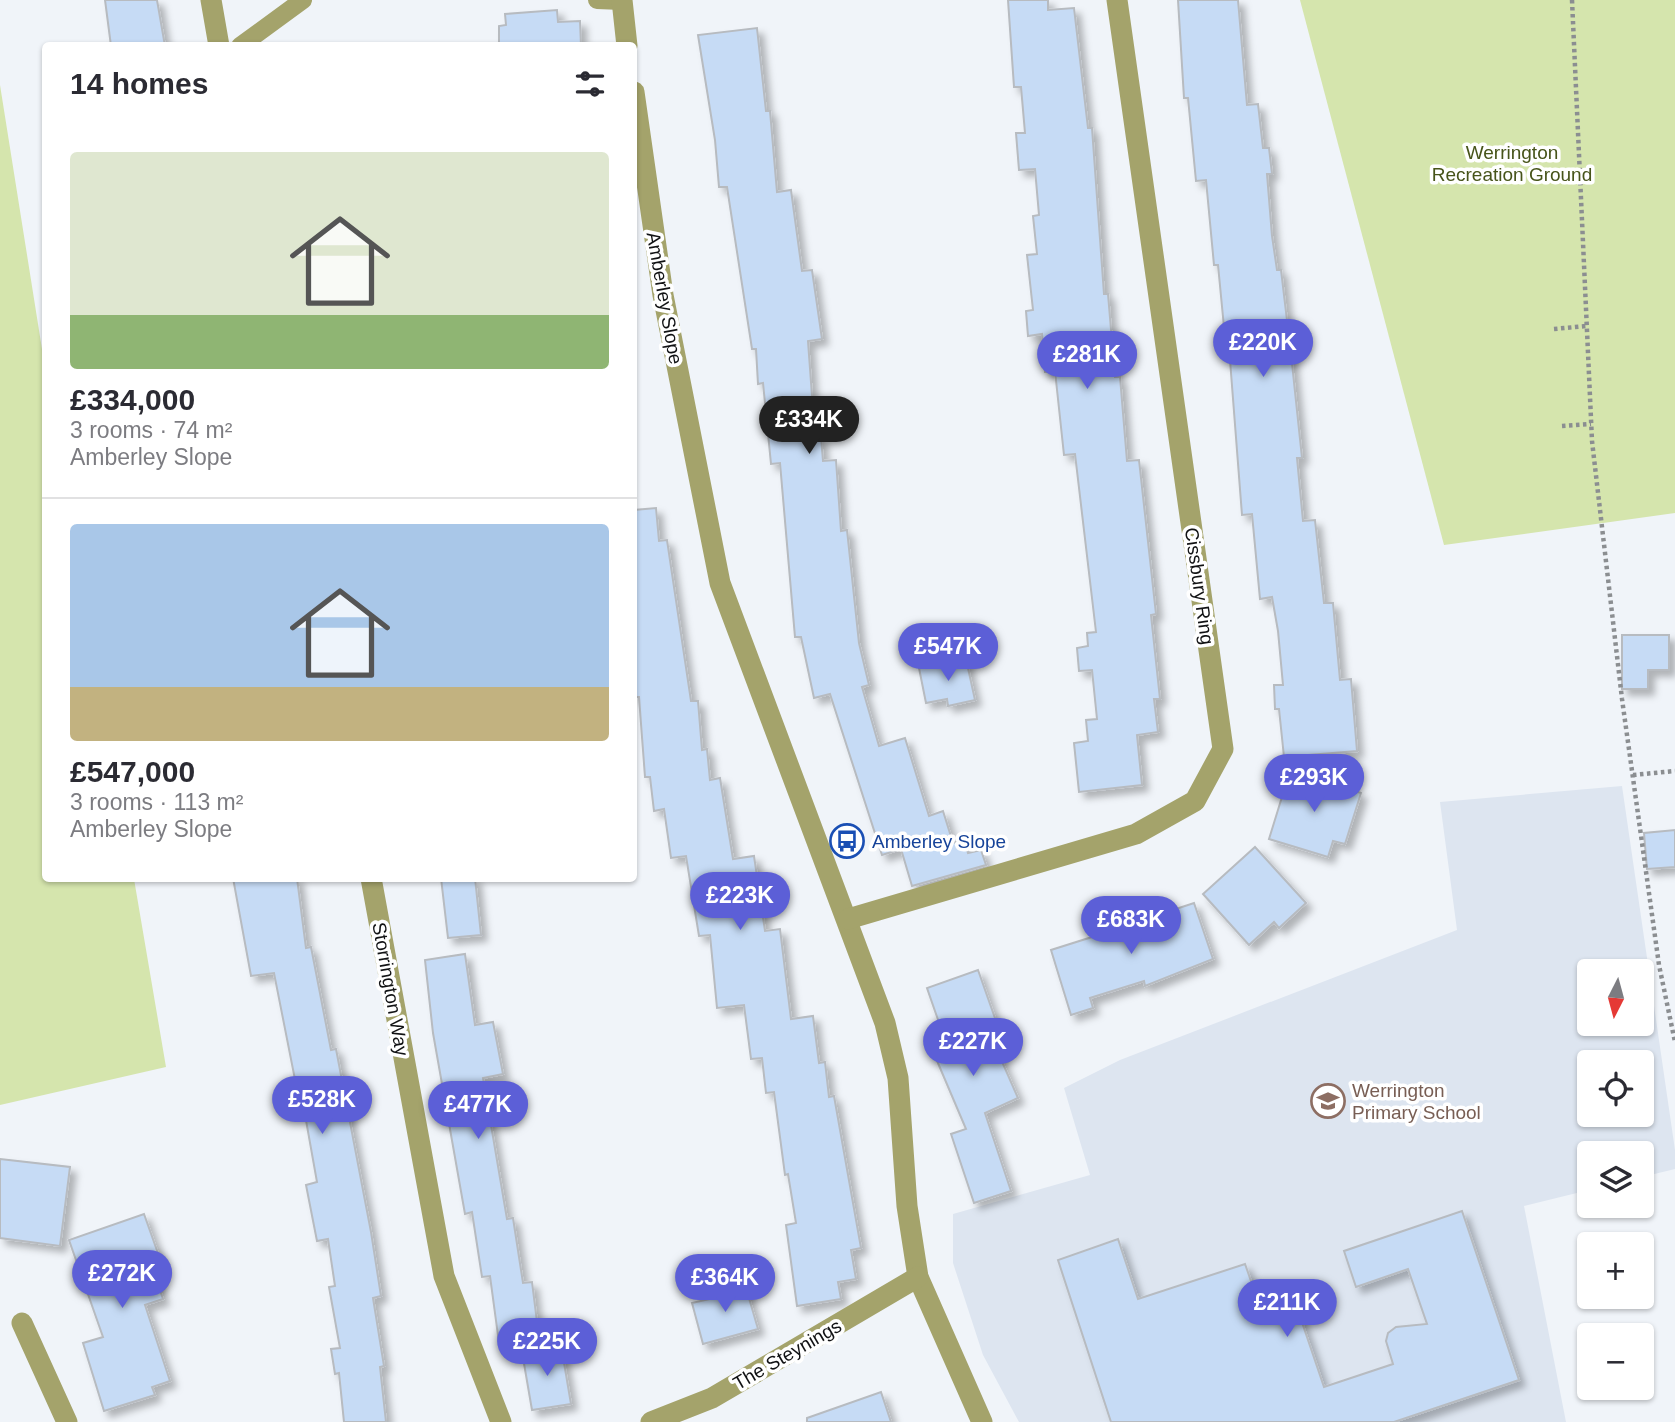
<!DOCTYPE html>
<meta charset="utf-8">
<style>
:root{--surface:#fff;--page:#f7f7f7;--text:#2b2b33;--muted:#7c7c81;--line:#e1e1e2;--accent:#5c5fd7}
body{margin:0;font-family:Helvetica,sans-serif;background:var(--page);color:var(--text);height:100vh;display:flex;flex-direction:column;font-size:26px;white-space:nowrap}
*{box-sizing:border-box;margin:0}
p{font-size:23px;color:var(--muted)}
.icon{flex:none;width:38px;height:38px;fill:none;stroke:currentColor;stroke-width:2;stroke-linecap:round;stroke-linejoin:round}
.map{position:relative;flex:1;overflow:hidden}
.sheet{position:absolute;left:42px;top:42px;width:595px;height:840px;display:flex;flex-direction:column;background:var(--surface);border-radius:7px;box-shadow:0 2px 5px #0004}
.sheet>*{flex:none}
.needle{width:46px;rotate:186deg}
.buttons{position:absolute;left:1577px;top:959px;display:grid;gap:14px}
.buttons a{display:grid;place-items:center;width:77px;height:77px;border-radius:7px;background:var(--surface);box-shadow:0 2px 5px #0004;font-size:35px}
.price{position:absolute;translate:-50% -60px;padding:0 16px;border-radius:24px;background:var(--accent);color:#fff;font-size:23px;line-height:46px;filter:drop-shadow(0 2px 4px #0008)}
.price::after{content:'';position:absolute;left:50%;top:42px;width:21px;height:16px;margin-left:-10px;background:inherit;clip-path:polygon(0 0,100% 0,50% 100%)}
.price.active{background:#222;color:#fff}
ul{padding:0;list-style:none}
li{display:grid;align-content:center;gap:14px;height:371px;padding:0 28px}
li+li{border-top:2px solid var(--line)}
li span{display:grid;place-items:center;height:217px;border-radius:7px;color:#555}
li>.icon{margin-inline-start:auto}
span .icon{width:126px;height:126px;fill:#fffc;stroke-width:1}
li b{font-size:30px}
h2{display:flex;justify-content:space-between;align-items:center;height:84px;padding:0 28px;font-size:30px}
.map>svg:first-child{display:block}
.built{fill:#dde5f0;fill-rule:evenodd}
.green{fill:#d5e5ad}
.building{fill:#c6dbf5;stroke:#b7bbc0;stroke-width:2;filter:url(#shadow)}
.lines{fill:none;stroke-linecap:round;stroke-linejoin:round}
.path{stroke:#8b8e91;stroke-width:4.5;stroke-dasharray:3.5 3.5;stroke-linecap:butt}
.lane{stroke:#a4a36b;stroke-width:18}
.street{stroke:#a4a36b;stroke-width:21}
.labels{text-anchor:middle;stroke-width:7;stroke-linejoin:round;paint-order:stroke}
.park-label{font-size:19px;fill:#47541a;stroke:#fff}
.street-label{font-size:19px;fill:#111214;stroke:#fff}
.transit-label{font-size:19px;fill:#164399;stroke:#fff;text-anchor:start}
.education-label{font-size:19px;fill:#785e54;stroke:#fff;text-anchor:start}
</style>
<div class="map">
<svg width="1675" height="1422" viewBox="0 0 1675 1422">
<defs>
<filter id="shadow"><feDropShadow dx="6" dy="6" stdDeviation="3.5" flood-color="#0004"/></filter>
</defs>
<rect width="100%" height="100%" fill="#f0f4f9"/>
<!-- built -->
<path class="built" d="M1622,786l53,364v19l-33,8v-24h-53v37l-65,16 42,216h-547l-36,-67 -30,-92v-49l137,-39 -26,-87 56,-28 337,-130 -17,-128zM1589,971h53v53h-53zM1589,1062h53v53h-53z"/>
<!-- green -->
<g class="green">
<polygon points="1300,0 1675,0 1675,513 1444,545"/>
<polygon points="0,85 45,368 46,878 134,879 166,1067 0,1105"/>
</g>
<!-- building -->
<g class="building">
<polygon points="105,0 157,0 165,46 111,46"/>
<polygon points="1008,0 1048,0 1048,10 1074,8 1088,128 1092,128 1104,294 1108,294 1115,377 1120,377 1127,461 1139,460 1156,614 1151,615 1160,699 1154,699 1158,732 1137,735 1142,785 1079,792 1074,743 1088,741 1086,720 1097,719 1092,670 1079,671 1077,648 1088,646 1087,633 1096,632 1075,454 1064,455 1055,371 1045,372 1042,334 1028,336 1026,311 1033,310 1027,255 1037,254 1033,216 1039,215 1035,169 1019,170 1016,133 1025,133 1021,87 1014,87"/>
<polygon points="1178,0 1238,0 1247,105 1258,104 1263,148 1269,148 1272,174 1267,174 1272,236 1277,270 1281,270 1291,354 1302,458 1297,458 1303,521 1315,520 1324,603 1333,603 1340,680 1351,679 1357,751 1284,757 1279,709 1275,709 1274,685 1283,685 1278,631 1272,597 1260,599 1252,514 1242,515 1229,347 1226,348 1218,265 1214,265 1206,180 1196,181 1188,98 1184,98"/>
<polygon points="557,10 558,22 580,21 581,46 499,46 499,26 506,25 505,14"/>
<polygon points="757,28 766,111 770,111 777,192 791,190 802,271 812,270 822,339 808,341 815,437 821,437 823,461 836,460 841,531 847,530 859,643 869,685 862,687 879,746 905,738 929,816 943,811 953,843 964,839 968,853 981,850 986,865 912,886 901,849 882,855 830,694 814,698 801,637 795,637 780,463 771,464 763,383 758,384 756,349 752,349 727,187 719,187 715,140 698,35"/>
<polygon points="656,508 659,541 667,540 691,701 698,701 702,750 707,749 710,780 720,778 733,859 754,856 765,931 780,929 791,1019 813,1016 819,1063 825,1062 829,1097 834,1096 861,1248 851,1250 856,1279 838,1282 841,1299 797,1306 786,1225 796,1223 788,1174 785,1175 774,1092 766,1093 762,1058 751,1059 744,1005 717,1008 710,935 699,936 686,856 671,858 664,809 654,811 650,777 645,777 639,697 634,697 634,510"/>
<polygon points="1622,635 1669,635 1669,670 1648,670 1648,689 1622,689"/>
<polygon points="966,659 975,700 948,706 947,699 926,703 919,668"/>
<polygon points="1290,771 1361,793 1345,844 1333,841 1328,857 1269,839"/>
<polygon points="1675,830 1675,867 1647,869 1644,833"/>
<polygon points="1255,847 1306,903 1279,928 1274,922 1249,945 1203,894"/>
<polygon points="233,878 297,878 306,948 311,947 331,1050 336,1049 371,1232 381,1296 373,1298 384,1366 380,1367 386,1422 344,1422 339,1373 335,1374 331,1349 340,1348 329,1287 335,1286 328,1239 317,1241 306,1185 317,1182 304,1109 301,1110 274,973 251,976"/>
<polygon points="441,878 475,878 481,935 448,938"/>
<polygon points="1194,903 1213,959 1145,986 1144,981 1090,998 1093,1008 1071,1015 1051,950 1092,937 1091,933 1114,926 1115,929"/>
<polygon points="465,954 475,1025 493,1022 503,1074 483,1078 507,1219 513,1218 523,1283 532,1282 539,1338 499,1343 490,1276 482,1277 472,1212 465,1214 433,1033 425,960"/>
<polygon points="978,970 1002,1038 993,1041 1018,1098 985,1113 1011,1191 974,1203 951,1134 966,1129 929,1042 944,1037 927,988"/>
<polygon points="0,1159 70,1167 60,1246 0,1238"/>
<polygon points="1462,1211 1519,1380 1394,1422 1111,1422 1058,1260 1118,1239 1138,1299 1245,1264 1259,1304 1292,1293 1324,1387 1393,1364 1386,1341 1388,1333 1396,1327 1427,1324 1408,1269 1356,1287 1344,1251"/>
<polygon points="144,1214 160,1259 151,1263 163,1299 145,1305 170,1381 152,1387 155,1395 104,1411 83,1343 103,1337 69,1240"/>
<polygon points="744,1281 758,1329 703,1344 692,1303 714,1298 712,1290"/>
<polygon points="561,1345 571,1404 532,1410 522,1352"/>
<polygon points="881,1392 891,1422 807,1422 807,1418"/>
</g>
<g class="lines">
<!-- path -->
<g class="path">
<polyline points="1572,0 1592,441 1622,699 1659,965 1675,1042"/>
<polyline points="1554,329 1586,326"/>
<polyline points="1562,426 1591,424"/>
<polyline points="1633,775 1675,771"/>
</g>
<!-- lane -->
<g class="lane">
<polyline points="597,0 622,1"/>
<polyline points="240,46 303,0"/>
</g>
<!-- street -->
<g class="street">
<polyline points="211,0 219,46"/>
<polyline points="622,0 627,46"/>
<polyline points="634,92 663,295 720,583 885,1023 898,1078 907,1206 918,1277 982,1422"/>
<polyline points="371,878 444,1276 501,1422"/>
<polyline points="848,919 1136,834 1195,801 1223,749 1117,0"/>
<polyline points="22,1323 67,1422"/>
<polyline points="651,1422 712,1398 918,1277"/>
</g>
</g>
<!-- icons -->
<defs>
<g id="bus-ring" transform="scale(1.75)"><circle r="9.5" fill="#fff" stroke="#1a4fb4" stroke-width="1.5"/><path d="M-5-6H5V4H4V6H2V4H-2V6H-4V4H-5ZM-3.5-4V0h7V-4ZM-3.5 1.2v1.5H-2V1.2ZM2 1.2v1.5H3.5V1.2Z" fill="#1a4fb4"/></g>
<g id="school-ring" transform="scale(1.75)"><circle r="9.5" fill="#fff" stroke="#8d6e63" stroke-width="1.5"/><path d="M0-5L7-2L0 1L-7-2ZM-4 1L0 2.5L4 1V4Q0 6-4 4Z" fill="#8d6e63"/></g>
</defs>
<g fill-rule="evenodd">
<use href="#bus-ring" x="847" y="841"/>
<use href="#school-ring" x="1328" y="1101"/>
</g>
<g class="labels">
<!-- park labels -->
<g class="park-label">
<text x="1512" y="159">Werrington<tspan x="1512" dy="22">Recreation Ground</tspan></text>
</g>
<!-- street labels -->
<g class="street-label">
<text transform="translate(665 298) rotate(80)" y="7">Amberley Slope</text>
<text transform="translate(1200 586) rotate(82)" y="7">Cissbury Ring</text>
<text transform="translate(391 989) rotate(80)" y="7">Storrington Way</text>
<text transform="translate(787 1354) rotate(-30)" y="7">The Steynings</text>
</g>
<!-- transit labels -->
<g class="transit-label">
<text x="872" y="848">Amberley Slope</text>
</g>
<!-- education labels -->
<g class="education-label">
<text x="1352" y="1097">Werrington<tspan x="1352" dy="22">Primary School</tspan></text>
</g>
</g>
</svg>
<div class="buttons">
<a><svg class="needle" viewBox="-14 -14 28 28"><path d="M0-13l5 13h-10z" fill="#e53935"/><path d="M0 13l5-13h-10z" fill="#7c7c81"/></svg></a>
<a><svg class="icon" aria-label="locate" viewBox="0 0 24 24"><circle cx="12" cy="12" r="6"/><path d="M12 2v4M12 18v4M2 12h4M18 12h4"/></svg></a>
<a><svg class="icon" aria-label="layers" viewBox="0 0 24 24"><path d="M12 4l9 5-9 5-9-5zM3 14l9 5 9-5"/></svg></a>
<a>+</a>
<a>−</a>
</div>
<b class="price" style="left:1263px;top:379px">£220K</b>
<b class="price" style="left:1087px;top:391px">£281K</b>
<b class="price active" style="left:809px;top:456px">£334K</b>
<b class="price" style="left:948px;top:683px">£547K</b>
<b class="price" style="left:1314px;top:814px">£293K</b>
<b class="price" style="left:740px;top:932px">£223K</b>
<b class="price" style="left:1131px;top:956px">£683K</b>
<b class="price" style="left:973px;top:1078px">£227K</b>
<b class="price" style="left:322px;top:1136px">£528K</b>
<b class="price" style="left:478px;top:1141px">£477K</b>
<b class="price" style="left:122px;top:1310px">£272K</b>
<b class="price" style="left:725px;top:1314px">£364K</b>
<b class="price" style="left:1287px;top:1339px">£211K</b>
<b class="price" style="left:547px;top:1378px">£225K</b>
<section class="sheet">
<h2>14 homes<svg class="icon" aria-label="filters" viewBox="0 0 24 24"><path d="M4 7h16M4 17h16"/><circle cx="9" cy="7" r="2"/><circle cx="15" cy="17" r="2"/></svg></h2>
<ul>
<li><span style="background:linear-gradient(#dfe7d0 75%,#8fb573 0)"><svg class="icon" aria-label="home" viewBox="0 0 24 24"><path d="M3 11l9-7 9 7M6 9v11h12V9"/></svg></span><div><b>£334,000</b><p>3 rooms · 74 m²</p><p>Amberley Slope</p></div></li>
<li><span style="background:linear-gradient(#a9c7e8 75%,#c2b280 0)"><svg class="icon" aria-label="home" viewBox="0 0 24 24"><path d="M3 11l9-7 9 7M6 9v11h12V9"/></svg></span><div><b>£547,000</b><p>3 rooms · 113 m²</p><p>Amberley Slope</p></div></li>
</ul>
</section>
</div>
